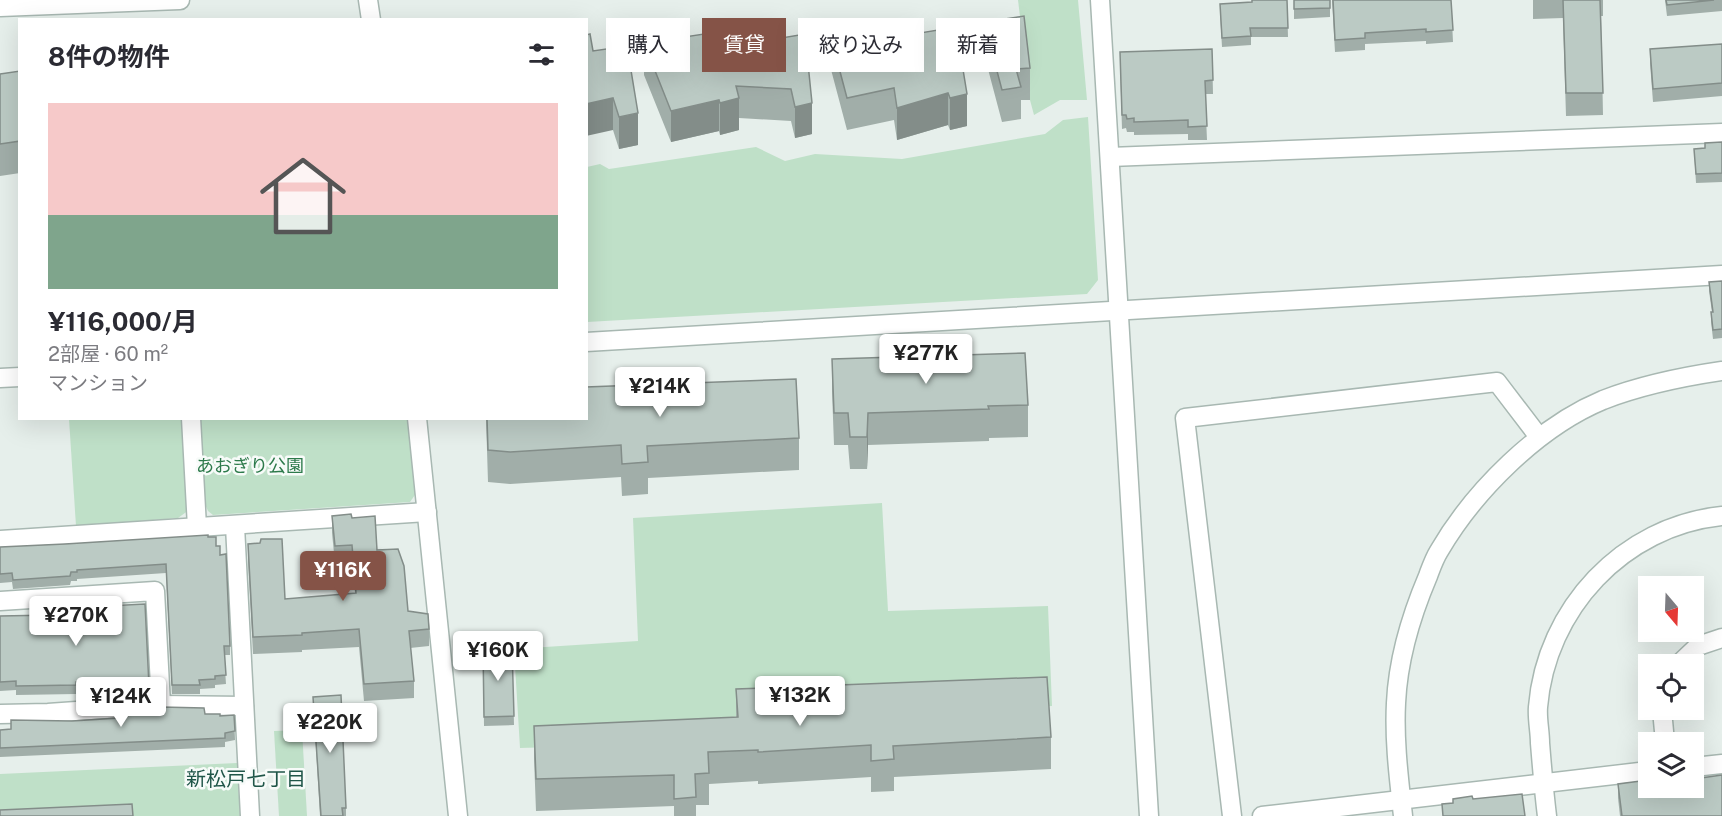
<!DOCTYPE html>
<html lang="ja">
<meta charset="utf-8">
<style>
:root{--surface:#fff;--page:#f7f7f7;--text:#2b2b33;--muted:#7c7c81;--line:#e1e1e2;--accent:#855347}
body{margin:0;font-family:"Public Sans","Noto Sans JP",sans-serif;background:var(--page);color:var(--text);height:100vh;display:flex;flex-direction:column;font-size:22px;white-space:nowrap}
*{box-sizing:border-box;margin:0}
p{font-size:20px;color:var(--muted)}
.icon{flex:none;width:33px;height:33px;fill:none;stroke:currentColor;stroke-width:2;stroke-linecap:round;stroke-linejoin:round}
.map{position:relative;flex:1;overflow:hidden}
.sheet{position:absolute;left:18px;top:18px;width:570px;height:402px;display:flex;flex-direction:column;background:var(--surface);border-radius:0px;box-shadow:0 6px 24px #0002}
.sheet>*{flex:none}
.guide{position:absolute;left:606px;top:18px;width:570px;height:54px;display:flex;gap:12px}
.needle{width:39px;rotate:161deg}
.buttons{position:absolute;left:1638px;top:576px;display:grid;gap:12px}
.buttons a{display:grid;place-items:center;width:66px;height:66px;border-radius:0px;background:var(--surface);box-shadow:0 6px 24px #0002;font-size:30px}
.price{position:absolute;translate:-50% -51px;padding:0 14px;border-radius:6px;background:#fff;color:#222;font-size:20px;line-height:39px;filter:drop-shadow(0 2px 3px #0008)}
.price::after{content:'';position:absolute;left:50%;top:36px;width:18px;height:14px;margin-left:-9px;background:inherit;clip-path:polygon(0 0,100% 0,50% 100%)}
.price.current{background:var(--accent);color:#fff}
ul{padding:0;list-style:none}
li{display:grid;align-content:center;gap:12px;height:318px;padding:0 30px}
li+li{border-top:2px solid var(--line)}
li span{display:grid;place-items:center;height:186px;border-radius:0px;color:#555}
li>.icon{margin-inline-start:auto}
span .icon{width:108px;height:108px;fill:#fffc;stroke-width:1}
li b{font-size:26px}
h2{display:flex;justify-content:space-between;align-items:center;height:72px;padding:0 30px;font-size:26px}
.tag{padding:0 21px;border-radius:0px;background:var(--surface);box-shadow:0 6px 24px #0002;font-size:21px;line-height:54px}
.tag.current{background:var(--accent);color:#fff}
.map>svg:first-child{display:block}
.green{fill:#bfe0c8}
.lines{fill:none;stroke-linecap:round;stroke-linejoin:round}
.minor-casing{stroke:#a8b8b2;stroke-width:21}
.tertiary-casing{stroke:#a8b8b2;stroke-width:21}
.minor{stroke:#fff;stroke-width:18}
.tertiary{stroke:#fff;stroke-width:18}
.wall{fill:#a1aea9}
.shaded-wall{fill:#838d89}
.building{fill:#bbcac4;stroke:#838d89;stroke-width:1.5}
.labels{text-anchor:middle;stroke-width:5;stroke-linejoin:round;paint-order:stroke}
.park-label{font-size:18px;fill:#2d7a4b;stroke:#f7fbf9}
.neighbourhood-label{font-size:20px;fill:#1f5548;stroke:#f7fbf9}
</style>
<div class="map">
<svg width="1722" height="816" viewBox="0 0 1722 816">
<rect width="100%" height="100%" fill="#e6efeb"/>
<!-- green -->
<g class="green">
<polygon points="1018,0 1078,0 1087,100 1060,100 1034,115 1030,100"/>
<polygon points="1088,117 1098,280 1087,294 587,322 587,167 600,164 609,169 756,147 785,161 815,154 902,159 1045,134 1063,120"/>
<polygon points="69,419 184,419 189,510 178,518 76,526"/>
<polygon points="198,419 408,419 417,492 410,502 213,515 208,511 205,504"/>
<polygon points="882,503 888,611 1048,606 1052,706 726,717 725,742 520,748 514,649 638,641 633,518"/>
<polygon points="302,730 307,816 279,816 274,731"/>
<polygon points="237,763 240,816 0,816 0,774"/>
</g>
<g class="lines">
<!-- minor casing -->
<g class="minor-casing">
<g id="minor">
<polyline points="368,0 371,20"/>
<polyline points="1100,0 1149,816"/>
<polyline points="1110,157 1722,133"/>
<polyline points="586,342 1722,275"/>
<polyline points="0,378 20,377"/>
<polyline points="191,418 197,527"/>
<polyline points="417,418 458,816"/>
<polyline points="235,526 250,816"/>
<polyline points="0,540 427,512"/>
<polyline points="0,601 155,591 161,705"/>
<polyline points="1679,664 1698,646 1722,638"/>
<polyline points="1662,710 1665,742"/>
<polyline points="0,714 48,713 161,705 244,706"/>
<polyline points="1694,767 1722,764"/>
<polyline points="1232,816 1185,418 1497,382 1539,437"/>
<polyline points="1262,816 1648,771"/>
<path d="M1547,816c-3,-24 -5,-48 -7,-73 0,-12 -3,-24 -2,-36 8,-98 85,-181 184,-191"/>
</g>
</g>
<!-- tertiary casing -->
<g class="tertiary-casing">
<g id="tertiary">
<polyline points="0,7 180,0"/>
<path d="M1403,816c-4,-37 -9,-75 -7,-113 2,-44 15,-87 32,-127 3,-8 6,-17 11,-25 35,-60 99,-124 164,-151 39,-15 78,-23 119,-29"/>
</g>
</g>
<!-- minor -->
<use href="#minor" class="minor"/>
<!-- tertiary -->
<use href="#tertiary" class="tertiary"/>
</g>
<!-- wall -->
<g class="wall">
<polygon points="1287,0 1288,37 1251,37 1251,45 1222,47 1220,13"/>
<polygon points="1294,0 1330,0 1330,17 1294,19"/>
<polygon points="1332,0 1451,0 1453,42 1426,44 1426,41 1365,44 1365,50 1335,52"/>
<polygon points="1533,0 1603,0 1603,16 1601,16 1603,115 1566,116 1563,18 1533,19"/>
<polygon points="1665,0 1722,0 1722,11 1667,16"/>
<polygon points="984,22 1030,68 1030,100 1021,100 1021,119 1002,122 984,54"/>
<polygon points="956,27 967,126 950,130 948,125 897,140 894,120 847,130 829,62 829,30 872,41"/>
<polygon points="805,34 812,134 795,138 791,121 739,118 739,130 720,135 719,131 671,142 644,75 644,43 746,44"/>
<polygon points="1722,44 1722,96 1653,102 1650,63 1650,49"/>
<polygon points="1212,49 1213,94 1205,94 1207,140 1188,140 1188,134 1134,135 1134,132 1127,132 1126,128 1122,129 1120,65"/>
<polygon points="593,51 638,145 619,149 613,130"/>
<polygon points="20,71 20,173 0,176 0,74"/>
<polygon points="1722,142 1722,182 1696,183 1694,149 1705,148"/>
<polygon points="1722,281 1722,338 1713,339 1711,321 1711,312 1712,312 1709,291 1709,282"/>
<polygon points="832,359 1028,405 1028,437 989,438 989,441 868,445 867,469 850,469 848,445 834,445 832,391"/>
<polygon points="486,418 586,418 799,438 799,470 648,478 648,494 622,496 621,477 510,484 488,482"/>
<polygon points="332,516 352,518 377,550 408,611 429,629 429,646 410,648 414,681 414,698 364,701 359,647 302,650 302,652 253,654 248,561 248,544 285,599 355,593 352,562 335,563 332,533"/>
<polygon points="208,537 216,546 220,555 230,646 230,655 224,655 226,684 215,685 215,688 200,689 200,694 172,694 166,573 77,579 77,581 71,581 70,585 13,589 12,582 0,583 0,547"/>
<polygon points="69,608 149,686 149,695 118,697 118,691 76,691 76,694 16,695 16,690 0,691 0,616 53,615"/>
<polygon points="483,648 512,648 514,725 484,726"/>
<polygon points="736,689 1051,737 1051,769 894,777 894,791 871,792 871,777 758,784 758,781 709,784 709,805 696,805 696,816 674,816 674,806 536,811 534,758 534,726 736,717"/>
<polygon points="313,697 346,808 346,816 320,816"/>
<polygon points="205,714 220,716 234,715 235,740 225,742 225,747 0,757 0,730 11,729 72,721 119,718"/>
<polygon points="1618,784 1648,788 1722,816 1620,816 1618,798"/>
</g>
<!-- shaded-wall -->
<g class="shaded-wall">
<polygon points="948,93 948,125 897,140 897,108"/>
<polygon points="967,94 967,126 950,130 950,98"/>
<polygon points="613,98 613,130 586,136 586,104"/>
<polygon points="739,98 739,130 720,135 720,103"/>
<polygon points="719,100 719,131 671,142 671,111"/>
<polygon points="812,103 812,134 795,138 795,107"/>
<polygon points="638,113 638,145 619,149 619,117"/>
<polygon points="868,413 868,445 867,469 867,437"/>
</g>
<!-- building -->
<g class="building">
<polygon points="1252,0 1287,0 1288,28 1250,28 1251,36 1222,38 1220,4 1252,2"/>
<polygon points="1294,0 1330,0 1330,8 1294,9"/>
<polygon points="1333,0 1451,0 1453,30 1426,32 1426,29 1365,33 1365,38 1335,40"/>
<polygon points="1563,0 1600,0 1603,93 1566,93"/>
<polygon points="1666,0 1714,0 1667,5"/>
<polygon points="1024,16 1030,68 1016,69 1021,87 1002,90 984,22"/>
<polygon points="868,24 872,41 956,27 967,94 950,98 948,93 897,108 894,88 847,98 829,30"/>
<polygon points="744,28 746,44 805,34 812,103 795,107 791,89 736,86 739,98 720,103 719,100 671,111 644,43"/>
<polygon points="590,34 593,51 627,46 638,113 619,117 613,98 586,104 586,35"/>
<polygon points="1722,44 1722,83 1653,89 1650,49"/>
<polygon points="1212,49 1213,80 1205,81 1207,126 1188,127 1188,120 1134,122 1134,118 1127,119 1126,115 1122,115 1120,52"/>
<polygon points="20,71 20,141 0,144 0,74"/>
<polygon points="1722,142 1722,173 1696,174 1694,149 1705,148 1705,143"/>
<polygon points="1722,281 1722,329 1713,330 1711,312 1713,312 1709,282"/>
<polygon points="1025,353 1028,405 988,406 989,409 868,413 867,437 850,437 848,413 834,413 832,359"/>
<polygon points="796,379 799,438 647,446 648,462 622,464 621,445 510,452 488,450 487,418 586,418 586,387"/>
<polygon points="351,514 352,518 375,516 377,550 398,549 404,566 408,611 428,614 429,629 409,631 414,681 364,684 359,629 302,633 302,635 253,637 248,544 260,543 261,539 282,539 285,599 356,593 352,545 335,546 332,516"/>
<polygon points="208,535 208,537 216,537 216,546 220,546 220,555 226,554 230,646 224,646 226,675 215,676 215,679 199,680 200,685 172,685 166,564 77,570 77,572 71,572 70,576 13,580 12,573 0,574 0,547 65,544"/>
<polygon points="69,599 69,608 145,604 149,686 118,688 118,682 76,682 76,685 16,686 16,681 0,682 0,616 53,615 53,600"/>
<polygon points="483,648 512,648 514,716 484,717"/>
<polygon points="1047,677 1051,737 893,746 894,759 871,761 871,745 758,752 758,750 708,752 709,773 695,774 696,797 674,799 674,775 536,779 534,726 738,717 736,689"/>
<polygon points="341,695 346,808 342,808 343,816 321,816 313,697"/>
<polygon points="161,707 204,708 205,714 220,714 220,716 234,715 235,731 225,733 225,738 0,748 0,730 11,729 11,720 72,721 119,718 118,710"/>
<polygon points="1722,775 1722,816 1622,816 1618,784 1648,780 1648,788 1694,788 1694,779"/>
<polygon points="1522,794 1525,816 1443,816 1442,804 1453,803 1453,799 1472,796 1473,799"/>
<polygon points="132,804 133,816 0,816 0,810"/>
</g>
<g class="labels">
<!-- park labels -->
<g class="park-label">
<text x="250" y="472">あおぎり公園</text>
</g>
<!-- neighbourhood labels -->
<g class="neighbourhood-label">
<text x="246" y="786">新松戸七丁目</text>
</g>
</g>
</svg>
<div class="buttons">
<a><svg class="needle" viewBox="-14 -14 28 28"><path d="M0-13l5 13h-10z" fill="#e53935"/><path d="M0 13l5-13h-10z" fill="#7c7c81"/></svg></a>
<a><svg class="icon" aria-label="locate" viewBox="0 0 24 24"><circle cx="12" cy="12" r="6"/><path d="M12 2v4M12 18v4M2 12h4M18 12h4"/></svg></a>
<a><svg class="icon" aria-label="layers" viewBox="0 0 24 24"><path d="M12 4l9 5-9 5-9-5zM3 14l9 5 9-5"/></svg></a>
</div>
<b class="price" style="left:926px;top:385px">¥277K</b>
<b class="price" style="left:660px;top:418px">¥214K</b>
<b class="price current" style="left:343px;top:602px">¥116K</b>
<b class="price" style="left:76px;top:647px">¥270K</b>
<b class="price" style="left:498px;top:682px">¥160K</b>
<b class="price" style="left:800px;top:727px">¥132K</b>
<b class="price" style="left:121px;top:728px">¥124K</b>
<b class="price" style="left:330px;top:754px">¥220K</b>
<div class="guide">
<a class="tag">購入</a>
<a class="tag current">賃貸</a>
<a class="tag">絞り込み</a>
<a class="tag">新着</a>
</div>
<section class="sheet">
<h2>8件の物件<svg class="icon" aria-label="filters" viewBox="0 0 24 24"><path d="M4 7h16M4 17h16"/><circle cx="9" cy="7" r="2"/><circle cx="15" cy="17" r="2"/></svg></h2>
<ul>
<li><span style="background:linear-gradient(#f6c9c9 60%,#7fa58c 0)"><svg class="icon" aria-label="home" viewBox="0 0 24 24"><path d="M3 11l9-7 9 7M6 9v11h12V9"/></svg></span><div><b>¥116,000/月</b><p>2部屋 · 60 m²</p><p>マンション</p></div></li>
</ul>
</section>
</div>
